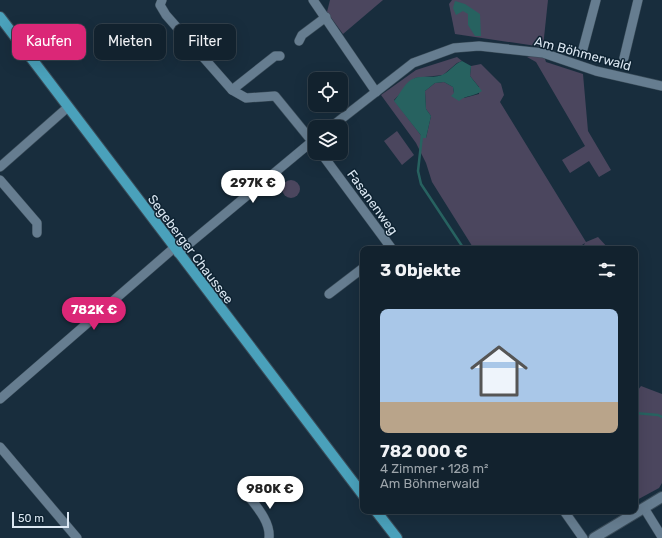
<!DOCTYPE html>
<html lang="de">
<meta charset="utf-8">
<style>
:root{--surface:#12222e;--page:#1b2a36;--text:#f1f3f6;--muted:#9ca4aa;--line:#313f4a;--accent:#db2777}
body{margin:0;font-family:Rubik,sans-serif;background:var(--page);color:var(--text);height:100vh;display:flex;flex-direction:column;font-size:15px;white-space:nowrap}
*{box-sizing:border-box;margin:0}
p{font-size:13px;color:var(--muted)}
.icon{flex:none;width:22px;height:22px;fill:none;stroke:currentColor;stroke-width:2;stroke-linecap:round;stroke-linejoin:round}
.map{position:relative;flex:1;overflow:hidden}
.drawer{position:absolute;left:360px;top:246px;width:278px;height:268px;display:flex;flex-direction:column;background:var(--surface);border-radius:8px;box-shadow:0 4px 16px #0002,0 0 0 1px var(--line)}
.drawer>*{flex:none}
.banner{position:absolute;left:12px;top:24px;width:288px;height:36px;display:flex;gap:8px}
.tools{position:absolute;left:308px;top:72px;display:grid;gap:8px}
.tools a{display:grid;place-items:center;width:40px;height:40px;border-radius:8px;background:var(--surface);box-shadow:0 4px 16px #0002,0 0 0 1px var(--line);font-size:20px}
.scale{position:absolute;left:12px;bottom:10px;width:57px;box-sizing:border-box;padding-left:4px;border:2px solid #dbe7f2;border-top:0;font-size:11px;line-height:14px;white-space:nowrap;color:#dbe7f2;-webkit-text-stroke:3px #0e2332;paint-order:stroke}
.price{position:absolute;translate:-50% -34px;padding:0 9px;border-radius:14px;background:#fff;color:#222;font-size:13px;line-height:26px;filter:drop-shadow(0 1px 2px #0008)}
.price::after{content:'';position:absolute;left:50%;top:24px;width:12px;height:9px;margin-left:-6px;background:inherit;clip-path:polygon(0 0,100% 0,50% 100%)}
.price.selected{background:var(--accent);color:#fff}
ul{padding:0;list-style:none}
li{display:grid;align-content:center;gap:8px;height:212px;padding:0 20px}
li+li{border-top:1px solid var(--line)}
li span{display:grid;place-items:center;height:124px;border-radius:8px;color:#555}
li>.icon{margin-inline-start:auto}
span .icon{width:72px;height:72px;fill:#fffc;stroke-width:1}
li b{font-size:17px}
h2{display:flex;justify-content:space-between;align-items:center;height:48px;padding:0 20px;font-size:17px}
.pill{padding:0 14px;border-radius:8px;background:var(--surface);box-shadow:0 4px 16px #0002,0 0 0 1px var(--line);font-size:14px;line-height:36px}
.pill.selected{background:var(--accent);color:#fff}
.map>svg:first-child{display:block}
.green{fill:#4b465e}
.water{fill:#276260}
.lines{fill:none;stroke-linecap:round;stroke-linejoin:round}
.stream{stroke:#276260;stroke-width:2.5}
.minor-casing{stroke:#3a4c59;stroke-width:10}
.secondary-casing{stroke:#3a4c59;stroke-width:12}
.primary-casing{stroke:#3a4c59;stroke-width:12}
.minor{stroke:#667d90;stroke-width:9}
.secondary{stroke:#667d90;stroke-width:10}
.primary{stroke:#4aa1bb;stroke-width:10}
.labels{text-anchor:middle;stroke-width:3;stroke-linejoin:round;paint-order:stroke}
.street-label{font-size:13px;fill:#dbe7f2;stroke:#0e2332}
</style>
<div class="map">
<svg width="662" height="538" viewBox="0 0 662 538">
<rect width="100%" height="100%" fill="#182d3d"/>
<!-- green -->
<g class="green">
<polygon points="330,0 383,0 343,34 327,12"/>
<polygon points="452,0 548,0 543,47 455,34 449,4"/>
<polygon points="543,53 546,62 583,74 588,131 611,170 599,177 589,161 570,173 562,160 585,146 536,62 527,57"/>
<polygon points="457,57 462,61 457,63 443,75 415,78 394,100 423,138 426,138 431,116 426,109 425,91 435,83 444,82 453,87 454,93 464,98 479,94 479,87 470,76 471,66 481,64 501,84 504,95 500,102 586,242 598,237 609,249 582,249 585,243 576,249 474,249 432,182 426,163 416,143 381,95 416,70"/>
<polygon points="397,131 414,155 402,165 384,141"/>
<circle cx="291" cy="189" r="9"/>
<polygon points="641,386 662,394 662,483 659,488 635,501 635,394"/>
</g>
<!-- water -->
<g class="water">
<polygon points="455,1 465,4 480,14 481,36 475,36 468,25 468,14 463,11 456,15 453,8"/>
<path d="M462,61l9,5 -1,10 12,15c-6,5 -16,4 -23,10l-8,-5 3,-3 -1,-6 -9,-5 -9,1 -10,8 1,18 5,7 -5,22h-3l-29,-37c7,-8 11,-20 21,-23 9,-3 21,1 29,-4 7,-4 10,-10 18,-13z"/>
</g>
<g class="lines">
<!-- stream -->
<g class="stream">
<polyline points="422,135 418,171 421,184 464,249"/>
<polyline points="635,413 658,415 662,417"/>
</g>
<!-- minor casing -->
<g class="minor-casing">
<g id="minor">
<polyline points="162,0 160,5 166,15 232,90 246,98 275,96 315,145"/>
<polyline points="313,0 376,92"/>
<polyline points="299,41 302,35 326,17"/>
<polyline points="583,49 596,0"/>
<polyline points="624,58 638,0"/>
<polyline points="232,90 275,56 280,56"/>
<polyline points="331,127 413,63 454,48 479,46 543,53 596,71 662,86"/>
<polyline points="321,153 392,249"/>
<polyline points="0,167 68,107"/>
<polyline points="0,180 37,223 37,233"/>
<polyline points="178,253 315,139"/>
<polyline points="329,294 363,268"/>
<polyline points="0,399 174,248"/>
<polyline points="0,447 77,538"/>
<path d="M243,489c10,14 28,31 26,49"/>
<polyline points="644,508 662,537"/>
<polyline points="564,511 583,538"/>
</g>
</g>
<!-- secondary casing -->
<g class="secondary-casing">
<polyline id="secondary" points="594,538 662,497"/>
</g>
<!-- primary casing -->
<g class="primary-casing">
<g id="primary">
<polyline points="0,17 363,495"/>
<polyline points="376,511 397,538"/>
</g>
</g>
<!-- minor -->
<use href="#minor" class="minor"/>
<!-- secondary -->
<use href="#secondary" class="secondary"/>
<!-- primary -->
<use href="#primary" class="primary"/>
</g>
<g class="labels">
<!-- street labels -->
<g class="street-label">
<text transform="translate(583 53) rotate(15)" y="5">Am Böhmerwald</text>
<text transform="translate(373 202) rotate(54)" y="5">Fasanenweg</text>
<text transform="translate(191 249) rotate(53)" y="5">Segeberger Chaussee</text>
</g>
</g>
</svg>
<div class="tools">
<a><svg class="icon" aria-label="locate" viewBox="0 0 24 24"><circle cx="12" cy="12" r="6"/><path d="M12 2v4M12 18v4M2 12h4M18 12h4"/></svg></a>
<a><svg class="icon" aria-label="layers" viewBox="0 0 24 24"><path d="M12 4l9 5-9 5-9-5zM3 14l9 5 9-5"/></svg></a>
</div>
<div class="scale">50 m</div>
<b class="price" style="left:253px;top:204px">297K €</b>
<b class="price selected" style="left:94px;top:331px">782K €</b>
<b class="price" style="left:270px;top:510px">980K €</b>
<div class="banner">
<a class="pill selected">Kaufen</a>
<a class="pill">Mieten</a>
<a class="pill">Filter</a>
</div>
<section class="drawer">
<h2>3 Objekte<svg class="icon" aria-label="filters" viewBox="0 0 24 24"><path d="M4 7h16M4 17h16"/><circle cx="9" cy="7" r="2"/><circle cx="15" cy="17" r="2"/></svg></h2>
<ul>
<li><span style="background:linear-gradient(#a9c7e8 75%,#b9a48a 0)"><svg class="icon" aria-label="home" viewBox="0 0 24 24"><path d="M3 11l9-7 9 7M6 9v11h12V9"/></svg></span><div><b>782 000 €</b><p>4 Zimmer · 128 m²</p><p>Am Böhmerwald</p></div></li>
</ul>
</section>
</div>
